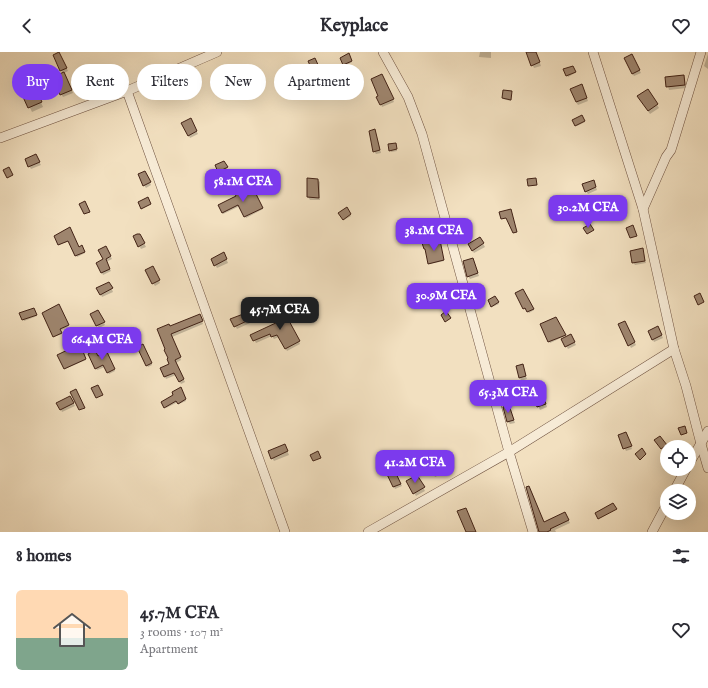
<!DOCTYPE html>
<meta charset="utf-8">
<style>
:root{--surface:#fff;--page:#f7f7f7;--text:#2b2b33;--muted:#7c7c81;--line:#e1e1e2;--accent:#7c3aed}
body{margin:0;font-family:"IM FELL English",serif;background:var(--page);color:var(--text);height:100vh;display:flex;flex-direction:column;font-size:15px;white-space:nowrap}
*{box-sizing:border-box;margin:0}
p{font-size:13px;color:var(--muted)}
.icon{flex:none;width:22px;height:22px;fill:none;stroke:currentColor;stroke-width:2;stroke-linecap:round;stroke-linejoin:round}
.map{position:relative;height:480px;overflow:hidden}
.drawer{display:flex;flex-direction:column;background:var(--surface);flex:1}
.drawer>*{flex:none}
.hud{position:absolute;left:12px;top:12px;width:400px;height:36px;display:flex;gap:8px}
.fabs{position:absolute;left:660px;top:388px;display:grid;gap:8px}
.fabs a{display:grid;place-items:center;width:36px;height:36px;border-radius:50%;background:var(--surface);box-shadow:0 4px 16px #0002;font-size:20px}
.price{position:absolute;translate:-50% -34px;padding:0 9px;border-radius:8px;background:var(--accent);color:#fff;font-size:13px;line-height:26px;filter:drop-shadow(0 1px 2px #0008)}
.price::after{content:'';position:absolute;left:50%;top:24px;width:12px;height:9px;margin-left:-6px;background:inherit;clip-path:polygon(0 0,100% 0,50% 100%)}
.price.on{background:#222;color:#fff}
ul{padding:0;list-style:none}
li{display:flex;align-items:center;gap:12px;height:100px;padding:0 16px}
li+li{border-top:1px solid var(--line)}
li span{display:grid;place-items:center;flex:none;width:112px;height:80px;border-radius:6px;color:#555}
li>.icon{margin-inline-start:auto}
span .icon{width:48px;height:48px;fill:#fffc;stroke-width:1}
li b{font-size:17px}
h2{display:flex;justify-content:space-between;align-items:center;height:48px;padding:0 16px;font-size:17px}
.pill{padding:0 14px;border-radius:18px;background:var(--surface);box-shadow:0 4px 16px #0002;font-size:14px;line-height:36px}
.pill.on{background:var(--accent);color:#fff}
header{display:flex;justify-content:space-between;align-items:center;height:52px;padding:0 16px;background:var(--surface);font-size:18px;font-weight:700}
.map>svg:first-child{display:block}
.shadow{fill:#0003}
.building{fill:#9e856e;stroke:#432316}
.lines{fill:none;stroke-linecap:round;stroke-linejoin:round}
.minor-casing{stroke:#6f5240;stroke-width:10}
.minor{stroke:#f7ebd6;stroke-width:9}
</style>
<header><svg class="icon" aria-label="back" viewBox="0 0 24 24"><path d="M15 5l-7 7 7 7"/></svg>Keyplace<svg class="icon" aria-label="heart" viewBox="0 0 24 24"><path d="M12 20l-8-8c-3-5 5-10 8-4 3-6 11-1 8 4z"/></svg></header>
<div class="map">
<svg width="708" height="480" viewBox="0 0 708 480">
<rect width="100%" height="100%" fill="#f2e0c0"/>
<filter id="stains"><feTurbulence type="fractalNoise" baseFrequency=".005" numOctaves="4"/><feColorMatrix values="0 0 0 0 .2 0 0 0 0 .09 0 0 0 0 .02 0 0 0 .5 -.17"/></filter>
<radialGradient id="worn" r=".72"><stop offset=".6" stop-color="#630" stop-opacity="0"/><stop offset="1" stop-color="#630" stop-opacity=".3"/></radialGradient>
<!-- shadow -->
<g class="shadow">
<polygon points="480,0 491,0 491,6 479,5"/>
<polygon points="527,0 536,0 541,14 534,16"/>
<polygon points="59,1 68,19 64,21 73,41 63,45 53,26 63,22 54,4"/>
<polygon points="708,2 708,17 704,14"/>
<polygon points="348,3 352,10 345,14 341,6"/>
<polygon points="633,6 641,21 634,24 632,21"/>
<polygon points="572,15 575,21 568,25 565,18"/>
<polygon points="381,23 394,50 382,55 378,45 380,44"/>
<polygon points="29,24 43,55 32,60 15,25"/>
<polygon points="683,24 685,27 686,36 669,38 666,26"/>
<polygon points="583,36 588,49 578,53 576,50"/>
<polygon points="648,38 659,56 650,62 638,44"/>
<polygon points="504,39 511,40 511,49 503,47"/>
<polygon points="582,64 585,70 577,74 574,68"/>
<polygon points="190,68 198,82 190,86 183,72"/>
<polygon points="375,78 381,101 376,102 374,99"/>
<polygon points="389,93 396,93 397,99 391,100"/>
<polygon points="35,103 41,113 31,117 26,107"/>
<polygon points="224,110 227,117 219,121 216,114"/>
<polygon points="146,123 151,133 146,136 144,133"/>
<polygon points="308,127 318,128 320,130 320,148 310,148 308,145"/>
<polygon points="595,132 597,138 588,142 586,139"/>
<polygon points="254,139 263,157 246,166 240,154 223,162 219,153 237,144 245,143"/>
<polygon points="346,157 351,164 344,168 340,161"/>
<polygon points="69,176 79,196 81,195 85,201 77,205 69,189 59,193 55,184"/>
<polygon points="140,183 146,195 141,197 134,184"/>
<polygon points="480,186 485,195 474,201 469,193"/>
<polygon points="440,190 444,209 430,212 424,192"/>
<polygon points="106,196 112,207 106,210 111,219 103,223 97,211 104,208"/>
<polygon points="643,197 646,211 635,213 633,210"/>
<polygon points="224,202 228,211 217,216 212,207"/>
<polygon points="474,210 479,224 470,227 468,224"/>
<polygon points="154,218 160,231 155,234 153,231"/>
<polygon points="109,231 113,240 102,245 98,237"/>
<polygon points="522,238 534,258 529,261 526,257 525,258 516,241"/>
<polygon points="495,246 499,252 492,255 489,249"/>
<polygon points="58,254 68,275 60,279 62,282 54,285 43,261"/>
<polygon points="34,257 37,264 24,269 20,261"/>
<polygon points="98,259 105,273 99,276 92,262"/>
<polygon points="263,259 265,264 237,277 232,268"/>
<polygon points="285,260 300,292 287,299 279,285 274,287 272,284 256,291 252,283 281,269"/>
<polygon points="199,263 203,272 172,285 181,308 176,311 185,330 181,332 176,323 166,327 165,325 171,313 170,275"/>
<polygon points="556,266 565,284 550,291 541,273"/>
<polygon points="624,270 636,293 631,296 619,273"/>
<polygon points="658,276 663,286 654,290 649,280"/>
<polygon points="571,284 576,293 568,297 563,288"/>
<polygon points="79,293 86,308 65,317 59,303"/>
<polygon points="143,293 152,313 148,315 139,295"/>
<polygon points="89,303 98,305 108,303 115,319 109,322 105,315 97,318"/>
<polygon points="522,314 527,327 521,329 517,315"/>
<polygon points="180,337 186,349 179,352 178,350 166,356 162,350 175,344"/>
<polygon points="532,339 541,339 547,355 540,358"/>
<polygon points="70,345 75,354 62,360 58,351"/>
<polygon points="510,357 515,371 510,372 508,370"/>
<polygon points="619,384 627,384 632,397 626,399"/>
<polygon points="286,396 289,403 274,409 269,400"/>
<polygon points="431,401 429,412 423,416 418,408"/>
<polygon points="391,412 402,434 395,437 384,415"/>
<polygon points="442,419 443,421 435,425 434,423"/>
<polygon points="417,424 425,439 416,444 407,429"/>
<polygon points="566,464 570,471 555,478 556,480 539,480 544,471"/>
</g>
<!-- building -->
<g class="building">
<polygon points="59,0 67,16 60,19 53,3"/>
<polygon points="526,0 536,0 540,10 531,14"/>
<polygon points="349,1 352,9 343,13 340,6"/>
<polygon points="632,2 640,18 632,22 624,6"/>
<polygon points="315,6 319,15 312,18 308,9"/>
<polygon points="573,14 576,20 566,24 563,17"/>
<polygon points="27,18 42,50 28,56 14,25"/>
<polygon points="64,20 72,38 60,43 52,25"/>
<polygon points="382,22 394,47 380,53 376,45 378,44 371,27"/>
<polygon points="684,23 685,33 666,35 665,25"/>
<polygon points="582,32 587,46 576,50 570,37"/>
<polygon points="648,37 658,52 648,59 637,44"/>
<polygon points="503,38 512,39 511,48 502,46"/>
<polygon points="582,63 585,69 575,74 572,68"/>
<polygon points="191,66 197,79 188,84 181,71"/>
<polygon points="375,77 380,98 373,100 369,79"/>
<polygon points="396,91 397,97 389,99 388,92"/>
<polygon points="36,102 40,110 28,115 25,107"/>
<polygon points="224,109 228,115 218,120 215,113"/>
<polygon points="9,115 13,123 7,126 3,118"/>
<polygon points="145,119 151,130 143,134 138,122"/>
<polygon points="307,126 318,127 319,146 307,145"/>
<polygon points="536,126 537,133 528,134 527,127"/>
<polygon points="594,128 596,135 585,140 582,132"/>
<polygon points="242,136 245,142 254,138 263,156 244,165 238,153 222,161 218,153 236,144 234,140"/>
<polygon points="148,145 151,152 141,157 138,150"/>
<polygon points="85,149 90,160 84,162 79,152"/>
<polygon points="347,155 351,162 343,168 338,161"/>
<polygon points="511,157 517,180 513,181 506,166 501,167 499,160"/>
<polygon points="590,172 594,178 587,182 583,176"/>
<polygon points="633,173 637,184 630,186 626,176"/>
<polygon points="70,175 79,195 82,193 85,200 75,204 68,189 58,193 54,184"/>
<polygon points="137,182 140,182 145,191 138,195 133,184"/>
<polygon points="480,185 484,191 472,199 468,192"/>
<polygon points="440,188 444,208 428,212 425,197 424,197 422,191"/>
<polygon points="106,194 111,204 106,207 110,217 101,221 96,211 103,207 98,198"/>
<polygon points="643,196 645,209 632,211 630,199"/>
<polygon points="224,200 227,207 214,214 211,207"/>
<polygon points="473,206 478,221 467,225 463,209"/>
<polygon points="153,214 160,228 152,232 145,218"/>
<polygon points="109,230 113,236 100,243 96,236"/>
<polygon points="523,237 534,257 527,260 525,256 523,257 515,241"/>
<polygon points="700,241 704,250 698,253 694,244"/>
<polygon points="495,244 499,250 491,255 488,248"/>
<polygon points="59,252 69,273 60,277 62,281 53,285 42,261"/>
<polygon points="262,255 264,261 234,275 230,267"/>
<polygon points="34,256 37,263 22,268 19,261"/>
<polygon points="98,258 105,270 96,274 90,262"/>
<polygon points="285,258 289,266 288,267 300,289 285,297 277,283 271,285 270,282 253,289 250,283 280,269 277,262"/>
<polygon points="446,259 451,266 445,270 441,263"/>
<polygon points="200,262 203,269 171,282 181,305 175,308 184,327 179,330 174,321 164,325 160,316 169,312 167,307 168,306 164,298 165,297 157,277 169,272 170,274"/>
<polygon points="556,265 566,283 548,290 540,272"/>
<polygon points="625,269 635,290 628,294 618,272"/>
<polygon points="658,274 662,283 652,288 648,279"/>
<polygon points="571,282 575,290 565,295 561,287"/>
<polygon points="80,292 86,307 64,317 57,303"/>
<polygon points="143,292 152,311 146,314 137,295"/>
<polygon points="95,298 98,304 107,300 115,317 107,321 103,313 95,317 88,302"/>
<polygon points="523,312 526,324 519,326 516,314"/>
<polygon points="98,333 103,343 96,346 91,336"/>
<polygon points="181,335 186,347 178,352 176,349 164,356 161,350 173,343 172,340"/>
<polygon points="540,335 546,352 537,355 531,338"/>
<polygon points="76,337 85,356 79,358 70,340"/>
<polygon points="70,344 74,351 60,358 56,351"/>
<polygon points="509,353 514,368 507,370 503,355"/>
<polygon points="685,374 687,381 681,383 678,376"/>
<polygon points="626,380 632,394 623,397 618,383"/>
<polygon points="660,384 667,393 661,397 654,388"/>
<polygon points="285,392 288,399 271,407 268,399"/>
<polygon points="642,396 646,402 640,408 635,402"/>
<polygon points="318,399 321,406 313,409 310,403"/>
<polygon points="431,399 443,418 433,423 427,410 420,413 417,407"/>
<polygon points="391,411 401,432 393,435 383,414"/>
<polygon points="417,423 425,435 413,442 406,429"/>
<polygon points="529,434 544,470 565,460 569,468 550,477 551,478 547,480 539,480 526,435"/>
<polygon points="613,451 617,457 598,467 595,461"/>
<polygon points="466,456 476,480 466,480 457,459"/>
</g>
<g class="lines">
<!-- minor casing -->
<g class="minor-casing">
<g id="minor">
<polyline points="383,0 408,45 422,82 509,400 533,480"/>
<polyline points="593,0 643,157 674,297 686,334 701,392 708,416"/>
<polyline points="127,39 285,480"/>
<polyline points="0,86 127,39 217,0"/>
<polyline points="643,157 666,105 671,98 701,0"/>
<polyline points="689,412 708,379"/>
<polyline points="674,439 686,417"/>
<polyline points="368,480 509,400 674,297"/>
<polyline points="652,480 667,452"/>
</g>
</g>
<!-- minor -->
<use href="#minor" class="minor"/>
</g>
<rect width="100%" height="100%" filter="url(#stains)"/>
<rect width="100%" height="100%" fill="url(#worn)"/>
</svg>
<div class="fabs">
<a><svg class="icon" aria-label="locate" viewBox="0 0 24 24"><circle cx="12" cy="12" r="6"/><path d="M12 2v4M12 18v4M2 12h4M18 12h4"/></svg></a>
<a><svg class="icon" aria-label="layers" viewBox="0 0 24 24"><path d="M12 4l9 5-9 5-9-5zM3 14l9 5 9-5"/></svg></a>
</div>
<b class="price" style="left:243px;top:151px">58.1M CFA</b>
<b class="price" style="left:588px;top:177px">30.2M CFA</b>
<b class="price" style="left:434px;top:200px">38.1M CFA</b>
<b class="price" style="left:446px;top:265px">30.9M CFA</b>
<b class="price on" style="left:280px;top:279px">45.7M CFA</b>
<b class="price" style="left:102px;top:309px">66.4M CFA</b>
<b class="price" style="left:508px;top:362px">65.3M CFA</b>
<b class="price" style="left:415px;top:432px">41.2M CFA</b>
<div class="hud">
<a class="pill on">Buy</a>
<a class="pill">Rent</a>
<a class="pill">Filters</a>
<a class="pill">New</a>
<a class="pill">Apartment</a>
</div>
</div>
<section class="drawer">
<h2>8 homes<svg class="icon" aria-label="filters" viewBox="0 0 24 24"><path d="M4 7h16M4 17h16"/><circle cx="9" cy="7" r="2"/><circle cx="15" cy="17" r="2"/></svg></h2>
<ul>
<li><span style="background:linear-gradient(#ffd9b3 60%,#7fa58c 0)"><svg class="icon" aria-label="home" viewBox="0 0 24 24"><path d="M3 11l9-7 9 7M6 9v11h12V9"/></svg></span><div><b>45.7M CFA</b><p>3 rooms · 107 m²</p><p>Apartment</p></div><svg class="icon" aria-label="heart" viewBox="0 0 24 24"><path d="M12 20l-8-8c-3-5 5-10 8-4 3-6 11-1 8 4z"/></svg></li>
</ul>
</section>
